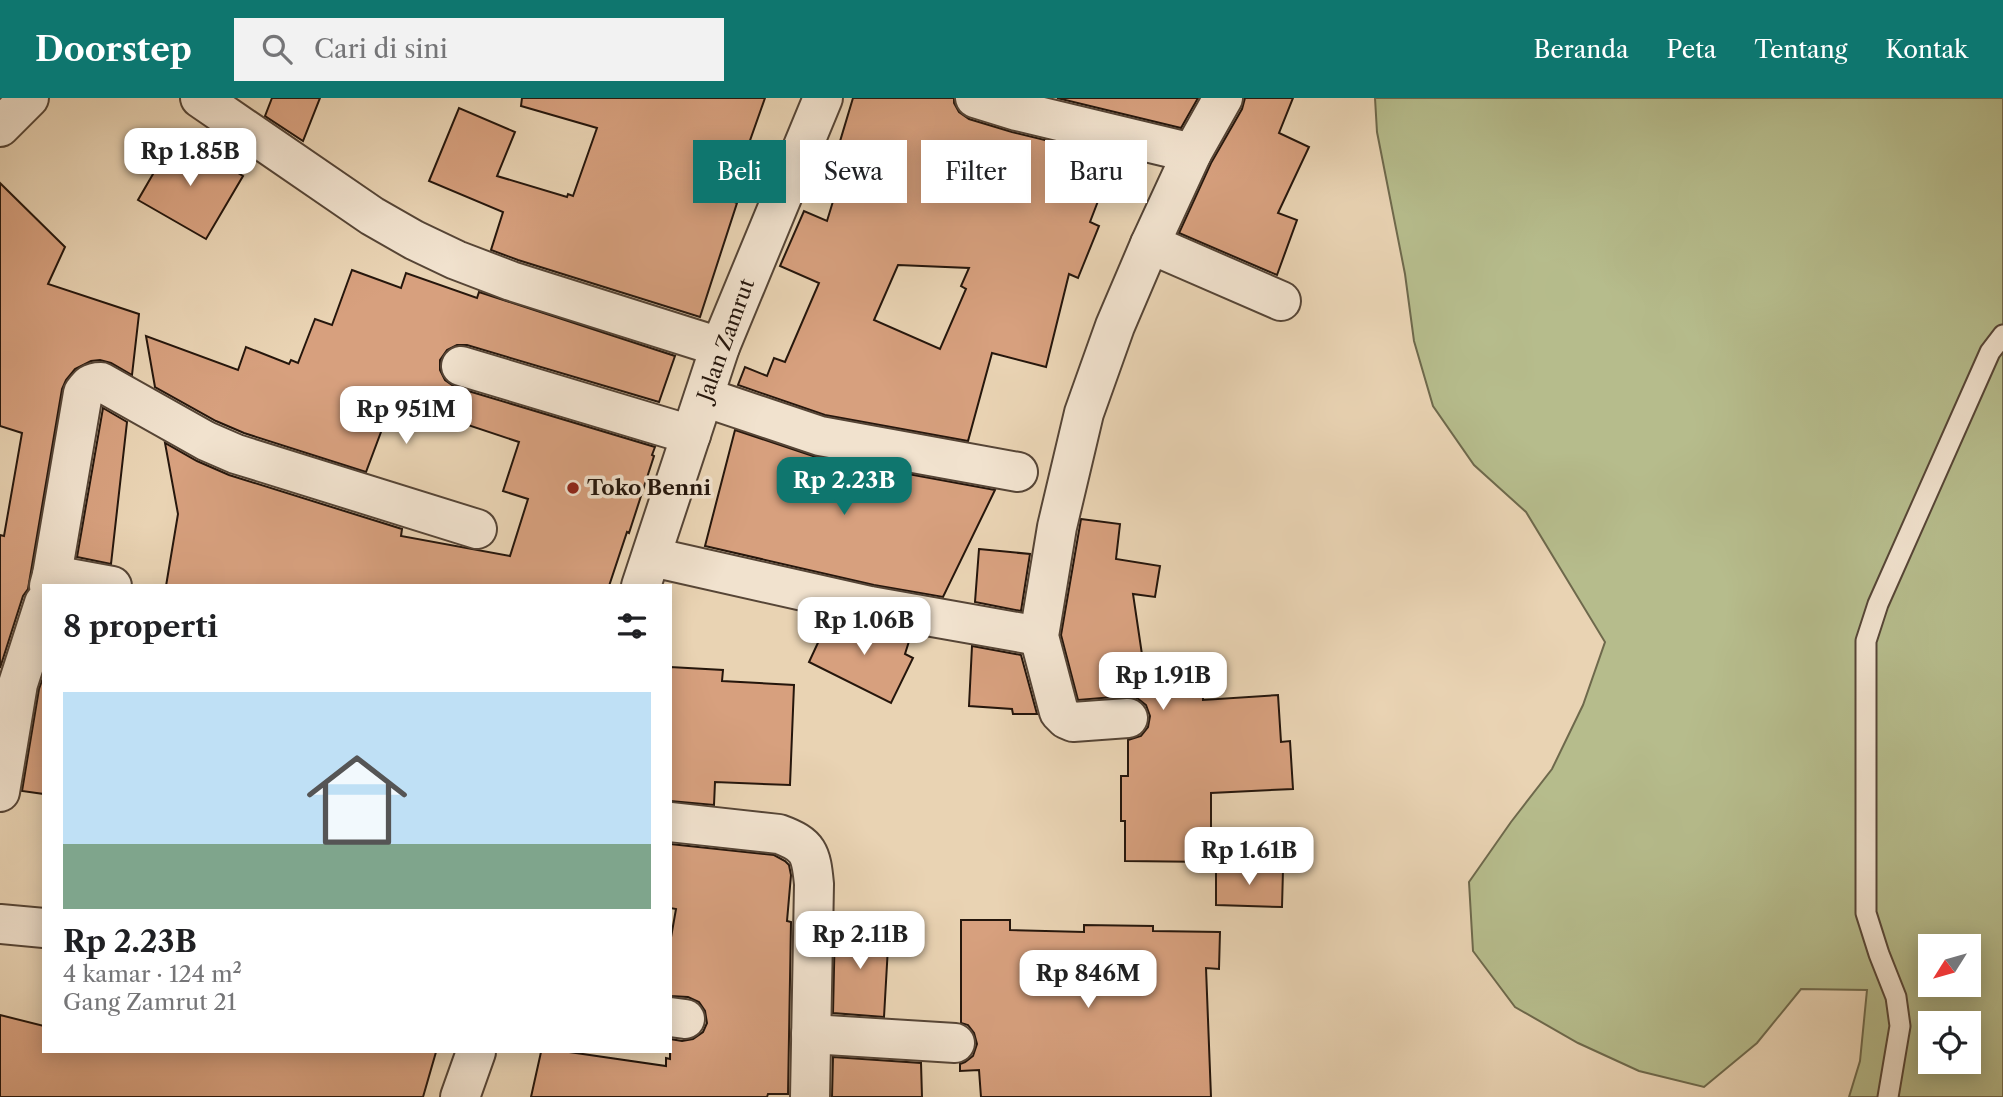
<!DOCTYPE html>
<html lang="id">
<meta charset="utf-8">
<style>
:root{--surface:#fff;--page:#f2f2f2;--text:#202124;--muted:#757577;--accent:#0f766e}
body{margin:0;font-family:"Libre Caslon Text",serif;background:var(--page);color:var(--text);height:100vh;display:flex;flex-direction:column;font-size:26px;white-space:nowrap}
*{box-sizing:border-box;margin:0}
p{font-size:23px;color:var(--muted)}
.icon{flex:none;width:38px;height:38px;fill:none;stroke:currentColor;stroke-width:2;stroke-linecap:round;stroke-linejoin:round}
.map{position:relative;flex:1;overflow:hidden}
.panel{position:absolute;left:42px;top:486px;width:630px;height:469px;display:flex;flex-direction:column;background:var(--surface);border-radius:0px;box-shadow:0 4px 18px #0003}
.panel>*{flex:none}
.hud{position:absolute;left:693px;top:42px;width:665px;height:63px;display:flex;gap:14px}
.needle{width:46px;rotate:233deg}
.tools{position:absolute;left:1918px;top:836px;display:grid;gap:14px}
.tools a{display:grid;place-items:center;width:63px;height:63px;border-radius:0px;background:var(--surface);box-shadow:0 4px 18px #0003;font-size:35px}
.price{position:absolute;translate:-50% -60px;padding:0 16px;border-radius:14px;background:#fff;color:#222;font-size:23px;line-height:46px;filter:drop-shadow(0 2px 4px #0008)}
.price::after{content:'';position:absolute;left:50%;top:42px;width:21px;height:16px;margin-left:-10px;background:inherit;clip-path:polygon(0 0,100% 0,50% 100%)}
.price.current{background:var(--accent);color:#fff}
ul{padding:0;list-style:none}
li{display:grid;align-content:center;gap:14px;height:371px;padding:0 21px}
li span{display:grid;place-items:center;height:217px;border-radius:0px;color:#555}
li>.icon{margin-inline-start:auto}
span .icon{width:126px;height:126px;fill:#fffc;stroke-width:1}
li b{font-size:30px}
h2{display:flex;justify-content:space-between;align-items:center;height:84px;padding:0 21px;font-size:30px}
.tag{padding:0 24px;border-radius:0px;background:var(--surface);box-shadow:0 4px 18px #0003;font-size:24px;line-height:63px}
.tag.current{background:var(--accent);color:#fff}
header{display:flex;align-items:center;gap:42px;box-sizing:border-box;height:98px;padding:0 35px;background:var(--accent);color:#fff}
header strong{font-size:33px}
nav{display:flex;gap:38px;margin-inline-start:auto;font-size:24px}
.search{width:490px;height:63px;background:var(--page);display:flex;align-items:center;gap:18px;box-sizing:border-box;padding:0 24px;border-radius:0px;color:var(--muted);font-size:26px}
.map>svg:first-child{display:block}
.green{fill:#b6bc8c;stroke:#6e694c;stroke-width:2;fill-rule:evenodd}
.building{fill:#d7a07e;stroke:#25160c;stroke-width:2;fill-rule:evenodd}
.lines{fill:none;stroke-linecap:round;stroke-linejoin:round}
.lane-casing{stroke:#564536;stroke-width:23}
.street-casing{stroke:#564536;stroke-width:42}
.lane{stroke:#f1e2ce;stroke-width:19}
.street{stroke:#f1e2ce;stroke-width:38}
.poi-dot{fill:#8f2418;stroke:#f1e2ce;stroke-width:2.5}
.labels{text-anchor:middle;stroke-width:7;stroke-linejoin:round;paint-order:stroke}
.street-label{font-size:21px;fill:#25160c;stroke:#f1e2ce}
.poi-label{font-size:21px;font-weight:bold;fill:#25160c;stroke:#f1e2ce;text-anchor:start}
</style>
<header>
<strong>Doorstep</strong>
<div class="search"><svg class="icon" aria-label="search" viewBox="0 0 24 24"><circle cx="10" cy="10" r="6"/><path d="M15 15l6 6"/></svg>Cari di sini</div>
<nav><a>Beranda</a><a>Peta</a><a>Tentang</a><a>Kontak</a></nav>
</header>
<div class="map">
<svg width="2003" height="999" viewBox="0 0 2003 999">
<rect width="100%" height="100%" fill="#e9d3b3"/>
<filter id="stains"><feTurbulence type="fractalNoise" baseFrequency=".00286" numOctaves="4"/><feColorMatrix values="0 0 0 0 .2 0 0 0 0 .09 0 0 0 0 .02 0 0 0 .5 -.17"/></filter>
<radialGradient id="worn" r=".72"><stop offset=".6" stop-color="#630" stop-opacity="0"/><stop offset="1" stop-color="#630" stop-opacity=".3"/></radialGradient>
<!-- green -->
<path class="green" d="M1375,0h628v999h-154l11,-36 7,-71 -66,-1 -44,54 -53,44 -65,-16 -61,-28 -63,-36 -42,-56 -4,-69 42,-60 41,-53 31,-64 22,-63 -79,-130 -52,-47 -41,-59 -19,-65 -9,-67 -28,-142zM1930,849h39v38h-39zM1930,926h39v38h-39z"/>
<!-- building -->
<g class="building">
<polygon points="272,0 320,0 303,43 265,18"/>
<polygon points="522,0 765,0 729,102 737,105 700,219 518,162 491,152 503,114 429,83 459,10 515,34 497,78 567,99 568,96 573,98 597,30 521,8"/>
<path d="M853,0h101v5l5,9 10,7 43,13 103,25 -25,65 9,4 -21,52 -9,-4 -23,93 -54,-14 -24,88 -143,-26 -87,-30 7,-18 22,9 7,-18 11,4 34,-79 -39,-17 24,-55 23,10 18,-59 -10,-4zM898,167l71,3 -8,18 5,3 -26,60 -66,-29z"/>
<polygon points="1057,0 1198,0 1181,30"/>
<polygon points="1245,0 1293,0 1279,35 1309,49 1278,115 1297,122 1277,177 1179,135 1211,65 1242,11"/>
<polygon points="175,38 243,78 206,141 138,102"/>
<polygon points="0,85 65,149 48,186 139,216 132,277 111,265 100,262 91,263 75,271 66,282 62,291 28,491 23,498 0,570 0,437 4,438 22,335 0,328"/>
<polygon points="352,172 401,190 406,175 477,200 479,194 675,258 659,304 467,247 457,247 447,252 440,262 440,272 445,282 455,289 655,349 652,357 654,358 629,435 627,434 609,488 166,488 178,416 165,345 197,363 229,377 402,431 401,438 510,458 528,401 503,393 519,344 393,302 366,374 244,335 216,323 155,289 146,238 238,272 246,249 289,266 291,262 298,265 315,221 332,227"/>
<polygon points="103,310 127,324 111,466 77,459"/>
<polygon points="735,332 816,359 995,392 943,499 874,487 705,448"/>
<polygon points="1081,421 1120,426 1116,461 1160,468 1155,499 1133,496 1144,570 1203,570 1203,602 1278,597 1281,644 1290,643 1293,691 1211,695 1211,764 1125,763 1125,723 1121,723 1121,678 1128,678 1128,642 1141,638 1148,629 1150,618 1146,607 1137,600 1126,598 1078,602 1061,537"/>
<polygon points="979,451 1030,456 1021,513 975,504"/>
<polygon points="829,521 911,537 905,556 913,560 891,605 809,564"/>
<polygon points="972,548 1021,557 1037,616 1013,616 1012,611 969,608"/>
<polygon points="670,569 723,572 722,583 794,587 790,687 715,684 714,707 670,703"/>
<polygon points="44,577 44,696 22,693 39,591"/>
<polygon points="670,746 774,757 785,763 789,767 791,777 787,823 791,824 788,996 768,996 767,999 531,999 541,954 569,954 666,968 666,960 670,961 670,941 682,943 693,941 703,934 707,925 705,913 699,904 688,899 670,898 670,845 676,811 670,810"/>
<polygon points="1216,770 1283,772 1282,809 1216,807"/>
<polygon points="961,822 1010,822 1010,832 1084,834 1084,827 1153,828 1153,833 1220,834 1219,871 1206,870 1211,999 981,999 979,972 960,973 960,966 965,964 973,958 977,946 974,935 968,927 961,925"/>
<polygon points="835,827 889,831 884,919 833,915"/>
<polygon points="0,917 44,928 44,954 436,954 423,999 0,999"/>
<polygon points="833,959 921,965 922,999 832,999"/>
</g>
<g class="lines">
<!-- lane casing -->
<g class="lane-casing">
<polyline id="lane" points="1888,999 1900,928 1896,899 1879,856 1866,815 1866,543 1878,506 1990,254 2003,237"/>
</g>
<!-- street casing -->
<g class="street-casing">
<g id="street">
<polyline points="200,0 372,118 414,142 456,162 511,183 720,249"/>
<polyline points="975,0 1017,13 1192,55"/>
<polyline points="0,29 29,0"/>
<polyline points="1150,146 1281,203"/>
<polyline points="461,268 691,337"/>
<polyline points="704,299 820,338 1018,374"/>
<polyline points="652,459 870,508 1039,538"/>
<polyline points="52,477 112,488"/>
<path d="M49,488l3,-11 31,-182c6,-8 8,-11 18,-11l105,59 30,13 241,75"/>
<polyline points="641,488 720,249 823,0"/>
<polyline points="1128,620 1073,624 1066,621 1059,614 1039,538 1057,429 1084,315 1115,228 1150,146 1192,55 1223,0"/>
<polyline points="0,694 18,586 44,505"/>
<path d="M670,724l109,12c30,11 32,19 35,50l-4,213"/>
<polyline points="0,826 44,830"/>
<polyline points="670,919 685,921"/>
<polyline points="811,936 955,945"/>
<polyline points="460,999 476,954"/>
</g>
</g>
<!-- lane -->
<use href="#lane" class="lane"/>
<!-- street -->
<use href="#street" class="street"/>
</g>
<!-- markers -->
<circle class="poi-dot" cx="573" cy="390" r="7"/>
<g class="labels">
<!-- street labels -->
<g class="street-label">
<text transform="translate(726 242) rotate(-70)" y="7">Jalan Zamrut</text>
</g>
<!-- poi labels -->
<g class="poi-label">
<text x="587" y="397">Toko Benni</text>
</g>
</g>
<rect width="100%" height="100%" filter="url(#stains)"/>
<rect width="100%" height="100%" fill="url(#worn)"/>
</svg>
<div class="tools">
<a><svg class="needle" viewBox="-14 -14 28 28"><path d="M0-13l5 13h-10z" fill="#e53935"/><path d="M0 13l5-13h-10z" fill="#757577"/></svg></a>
<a><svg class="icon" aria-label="locate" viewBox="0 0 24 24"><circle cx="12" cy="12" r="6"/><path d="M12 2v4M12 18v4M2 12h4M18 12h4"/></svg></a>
</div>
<b class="price" style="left:190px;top:90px">Rp 1.85B</b>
<b class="price" style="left:406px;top:348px">Rp 951M</b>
<b class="price current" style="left:844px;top:419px">Rp 2.23B</b>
<b class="price" style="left:864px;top:559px">Rp 1.06B</b>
<b class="price" style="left:1163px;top:614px">Rp 1.91B</b>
<b class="price" style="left:1249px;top:789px">Rp 1.61B</b>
<b class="price" style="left:860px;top:873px">Rp 2.11B</b>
<b class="price" style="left:1088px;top:912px">Rp 846M</b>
<div class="hud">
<a class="tag current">Beli</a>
<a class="tag">Sewa</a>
<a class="tag">Filter</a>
<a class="tag">Baru</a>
</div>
<section class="panel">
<h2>8 properti<svg class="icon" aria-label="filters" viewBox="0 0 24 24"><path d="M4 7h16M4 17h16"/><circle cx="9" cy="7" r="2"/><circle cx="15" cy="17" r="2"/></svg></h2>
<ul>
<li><span style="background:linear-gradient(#bfe0f5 70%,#7fa58c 0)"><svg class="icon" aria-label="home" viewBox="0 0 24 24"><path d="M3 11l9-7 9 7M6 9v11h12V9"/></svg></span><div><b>Rp 2.23B</b><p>4 kamar · 124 m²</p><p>Gang Zamrut 21</p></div></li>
</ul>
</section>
</div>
